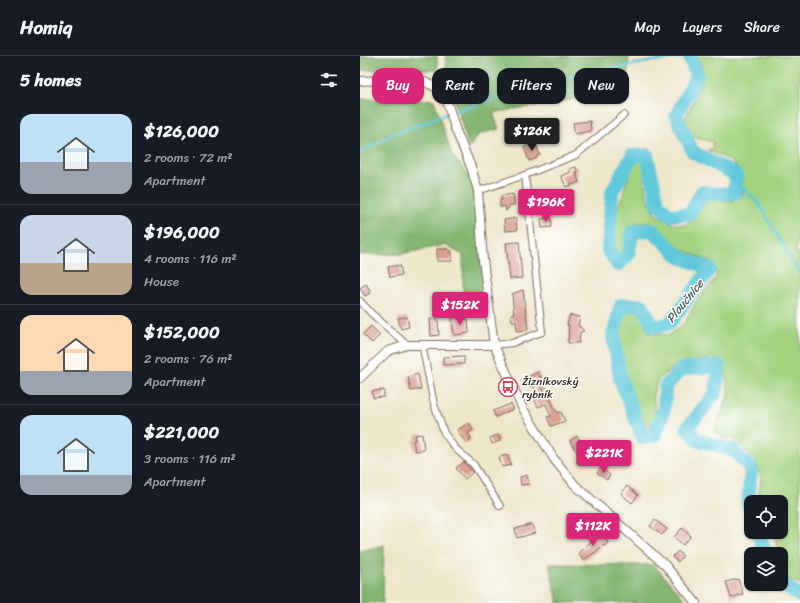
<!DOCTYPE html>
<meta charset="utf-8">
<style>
:root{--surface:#171b24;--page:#20242c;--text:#f1f3f6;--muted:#9ea1a6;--line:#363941;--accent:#db2777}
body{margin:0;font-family:Sriracha,sans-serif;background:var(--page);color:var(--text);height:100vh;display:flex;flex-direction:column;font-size:15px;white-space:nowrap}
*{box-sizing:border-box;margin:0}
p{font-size:13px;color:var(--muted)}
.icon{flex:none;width:22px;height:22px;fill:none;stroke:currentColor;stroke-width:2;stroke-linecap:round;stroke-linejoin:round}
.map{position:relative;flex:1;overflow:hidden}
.sheet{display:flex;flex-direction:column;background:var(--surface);width:360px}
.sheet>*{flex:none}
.top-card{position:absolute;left:12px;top:12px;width:368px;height:36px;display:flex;gap:8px}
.fabs{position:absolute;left:384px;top:439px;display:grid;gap:8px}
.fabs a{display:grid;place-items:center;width:44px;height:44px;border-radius:8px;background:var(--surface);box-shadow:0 1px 3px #0004;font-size:20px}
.price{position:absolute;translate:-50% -34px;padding:0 9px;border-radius:4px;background:var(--accent);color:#fff;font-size:13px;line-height:26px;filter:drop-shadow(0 1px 2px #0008)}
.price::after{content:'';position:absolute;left:50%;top:24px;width:12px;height:9px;margin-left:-6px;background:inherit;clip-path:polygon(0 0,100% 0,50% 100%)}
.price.selected{background:#222;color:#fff}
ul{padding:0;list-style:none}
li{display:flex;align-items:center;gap:12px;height:100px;padding:0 20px}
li+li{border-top:1px solid var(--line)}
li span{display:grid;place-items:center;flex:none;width:112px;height:80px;border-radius:12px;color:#555}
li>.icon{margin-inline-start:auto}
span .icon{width:48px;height:48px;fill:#fffc;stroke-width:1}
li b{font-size:17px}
h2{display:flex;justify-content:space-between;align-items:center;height:48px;padding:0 20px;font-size:17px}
.pill{padding:0 14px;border-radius:12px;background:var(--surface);box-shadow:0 1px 3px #0004;font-size:14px;line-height:36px}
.pill.selected{background:var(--accent);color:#fff}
header{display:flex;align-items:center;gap:24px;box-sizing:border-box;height:56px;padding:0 20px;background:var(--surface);border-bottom:1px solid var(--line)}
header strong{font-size:19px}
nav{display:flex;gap:22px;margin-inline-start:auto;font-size:14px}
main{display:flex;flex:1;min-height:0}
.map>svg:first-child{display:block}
.green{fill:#a4d381;stroke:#707e50}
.forest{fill:#83b56f;stroke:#5f7046}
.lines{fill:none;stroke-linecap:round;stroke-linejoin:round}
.stream{stroke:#5fc8db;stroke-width:2.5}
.river{stroke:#5fc8db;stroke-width:14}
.building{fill:#daa095}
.minor-casing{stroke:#7a6c5b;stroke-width:8}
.tertiary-casing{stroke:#7a6c5b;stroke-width:10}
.minor{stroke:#fff;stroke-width:6}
.tertiary{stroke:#fff;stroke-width:8}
.labels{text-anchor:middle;stroke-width:3;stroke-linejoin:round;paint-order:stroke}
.poi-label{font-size:11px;fill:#3b2a1e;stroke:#fff;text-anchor:start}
.water-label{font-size:12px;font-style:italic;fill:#486160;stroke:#fff}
</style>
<header>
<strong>Homiq</strong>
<nav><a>Map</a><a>Layers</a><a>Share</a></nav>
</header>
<main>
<section class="sheet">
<h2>5 homes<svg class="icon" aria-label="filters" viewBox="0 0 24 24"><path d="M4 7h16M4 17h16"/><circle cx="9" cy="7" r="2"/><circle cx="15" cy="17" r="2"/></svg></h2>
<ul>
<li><span style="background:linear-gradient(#bfe0f5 60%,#9aa5b1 0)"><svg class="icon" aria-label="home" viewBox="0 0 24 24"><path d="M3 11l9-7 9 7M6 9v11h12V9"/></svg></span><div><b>$126,000</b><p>2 rooms · 72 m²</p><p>Apartment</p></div></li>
<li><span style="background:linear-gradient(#c9d6e8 60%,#b9a48a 0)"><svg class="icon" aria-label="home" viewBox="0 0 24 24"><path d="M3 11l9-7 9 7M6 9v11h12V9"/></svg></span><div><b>$196,000</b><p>4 rooms · 116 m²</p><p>House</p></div></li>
<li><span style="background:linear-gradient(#ffd9b3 70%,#9aa5b1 0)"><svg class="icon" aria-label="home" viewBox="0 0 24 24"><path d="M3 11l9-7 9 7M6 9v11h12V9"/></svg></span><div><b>$152,000</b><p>2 rooms · 76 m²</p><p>Apartment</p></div></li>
<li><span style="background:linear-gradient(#bfe0f5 75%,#9aa5b1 0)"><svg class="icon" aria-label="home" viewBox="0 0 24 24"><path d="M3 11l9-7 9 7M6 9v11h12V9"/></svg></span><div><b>$221,000</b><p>3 rooms · 116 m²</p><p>Apartment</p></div></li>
</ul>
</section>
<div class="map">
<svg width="440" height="547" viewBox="0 0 440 547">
<rect width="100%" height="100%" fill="#fff"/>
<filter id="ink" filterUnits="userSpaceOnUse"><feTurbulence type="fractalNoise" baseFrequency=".025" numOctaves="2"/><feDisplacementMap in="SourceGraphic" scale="8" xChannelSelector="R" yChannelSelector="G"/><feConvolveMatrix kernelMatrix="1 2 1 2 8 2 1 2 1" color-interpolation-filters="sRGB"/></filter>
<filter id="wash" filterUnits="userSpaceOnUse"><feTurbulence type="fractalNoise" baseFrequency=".012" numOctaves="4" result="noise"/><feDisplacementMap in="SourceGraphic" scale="16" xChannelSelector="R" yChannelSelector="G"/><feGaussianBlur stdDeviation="0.9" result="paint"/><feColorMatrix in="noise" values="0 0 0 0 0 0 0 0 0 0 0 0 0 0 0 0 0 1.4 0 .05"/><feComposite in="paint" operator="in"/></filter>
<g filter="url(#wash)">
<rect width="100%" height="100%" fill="#eee7cc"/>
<!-- green -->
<polygon class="green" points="337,0 440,0 440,181 437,179 436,198 440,197 440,528 428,523 422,514 421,498 418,498 416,486 412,476 421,476 421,446 401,446 399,439 401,422 396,406 376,384 364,382 357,378 354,375 369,338 364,308 350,301 349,303 318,308 298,323 293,338 296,359 291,374 280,360 257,294 266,250 270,249 280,257 289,277 309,279 325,267 335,248 356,222 357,217 351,206 312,189 296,170 289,167 277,167 269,175 262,201 256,200 252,171 272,110 282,102 286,104 284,126 287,140 295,158 313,168 324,169 334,163 349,140 369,146 383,140 382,118 371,105 348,94 353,92 352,88 353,86 331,80 323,67 340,31 343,14"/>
<!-- forest -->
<g class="forest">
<polygon points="0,0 77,0 78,14 0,14"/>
<polygon points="85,0 269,0 267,34 133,57 139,73 123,77 118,79 109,92 87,19"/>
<polygon points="0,43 74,44 92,99 113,124 126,242 103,243 103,199 85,189 41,198 0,199"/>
<polygon points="24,489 23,547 0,547 0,495"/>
<polygon points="189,508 294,509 328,547 198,547"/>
</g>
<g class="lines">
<!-- stream -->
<g class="stream">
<polyline points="0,96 29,80 81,60 151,37 215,20 287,6 318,2 323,0"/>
<polyline points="376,125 399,148 440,219"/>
</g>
<!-- river -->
<g class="river">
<polyline points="329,0 337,19 316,60 333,96 376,119 375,137 358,138 342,136 330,158 310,159 298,148 287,99 272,100 252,136 248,194 258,209 268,199 273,175 292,174 320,201 350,213 309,268 294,271 282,249 261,249 253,279 260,322 283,382 295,379 304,353 305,330 322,313 359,310 356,336 338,359 327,372 338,384 373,394 391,413 388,448 391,455"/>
<polyline points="398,476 406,498"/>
<polyline points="421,527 440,540"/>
</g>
</g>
<g id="blocks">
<!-- building -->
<g class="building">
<polygon points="230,65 231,75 215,78 213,67"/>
<polygon points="170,89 171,91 176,89 180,99 176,100 177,102 169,105 164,91"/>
<polygon points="216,111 218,117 216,118 219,126 206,131 201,120 211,116 209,113"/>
<polygon points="153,138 154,145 154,149 150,149 146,155 145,150 140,151 140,144 142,144 141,140"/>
<polygon points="156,162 157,174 145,175 144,164"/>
<polygon points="191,162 192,171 182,172 181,163"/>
<polygon points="159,186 162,222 150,223 146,187"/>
<polygon points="77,193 88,193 89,195 92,195 92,205 77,205"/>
<polygon points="40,209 42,219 30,221 28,211"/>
<polygon points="6,228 11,236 5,240 0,232"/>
<polygon points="163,234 168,274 157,275 156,265 152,265 151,258 154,258 152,238"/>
<polygon points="210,259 220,261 218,269 224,275 220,276 219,287 208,287 209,269 207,269"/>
<polygon points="47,261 49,271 41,273 38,262"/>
<polygon points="92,262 100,262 100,264 108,263 109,277 94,279"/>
<polygon points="70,263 78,263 79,279 71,280"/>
<polygon points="11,270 20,279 12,287 3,278"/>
<polygon points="104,300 104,308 83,309 83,301"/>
<polygon points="178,316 182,325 180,326 185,337 187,336 196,355 197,355 198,357 201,356 205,365 191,370 187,361 191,360 186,348 178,351 174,342 178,340 173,329 170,331 166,322"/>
<polygon points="58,318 61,333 51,335 48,321"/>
<polygon points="24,334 24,341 13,342 12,335"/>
<polygon points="151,348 154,353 136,361 133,355"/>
<polygon points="109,367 113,374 108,377 111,383 106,387 103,382 102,382 97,374"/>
<polygon points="62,378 64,394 55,395 53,384 56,384 55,379"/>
<polygon points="138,379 140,385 132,388 130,382"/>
<polygon points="217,380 224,390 217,396 210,385"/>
<polygon points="148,399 151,409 142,411 139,401"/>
<polygon points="104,406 113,416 105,423 96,412"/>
<polygon points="241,412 250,419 247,424 237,417"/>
<polygon points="167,419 169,428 161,429 160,421"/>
<polygon points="267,430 278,439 272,447 261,438"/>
<polygon points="295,464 307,473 302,479 290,470"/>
<polygon points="172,468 175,477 157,482 155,473"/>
<polygon points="322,472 331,480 323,489 314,481"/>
<polygon points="240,477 248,486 244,490 243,489 237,495 223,504 218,497 232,485 231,484"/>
<polygon points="318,495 323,500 318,506 312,501"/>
<polygon points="378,523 383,538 371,542 366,526"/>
</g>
</g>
</g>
<g filter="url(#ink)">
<use href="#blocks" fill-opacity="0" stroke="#7a6c5b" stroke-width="1"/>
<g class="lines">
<!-- minor casing -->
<g class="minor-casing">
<g id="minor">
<polyline points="118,135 165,119 216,99 264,59"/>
<polyline points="0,245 11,257 47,289"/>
<polyline points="62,288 74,348 84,377 95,392 114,409 140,450"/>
<polyline points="134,289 152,287 182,276 165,119"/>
</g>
</g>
<!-- tertiary casing -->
<g class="tertiary-casing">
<g id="tertiary">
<polyline points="0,25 43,23 65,26 81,34 86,42 95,72 111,111 118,135 123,204 134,289"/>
<polyline points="0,322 28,295 47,289 134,289 162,351 194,403 215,429 305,509 336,547"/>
</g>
</g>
<!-- minor -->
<use href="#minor" class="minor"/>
<!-- tertiary -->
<use href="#tertiary" class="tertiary"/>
</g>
</g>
<!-- icons -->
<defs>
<g id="bus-ring" transform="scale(1)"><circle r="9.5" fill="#fff" stroke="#d1495b" stroke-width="1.5"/><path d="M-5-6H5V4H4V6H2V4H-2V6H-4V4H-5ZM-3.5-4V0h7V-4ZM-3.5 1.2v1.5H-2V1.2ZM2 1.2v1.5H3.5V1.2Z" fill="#d1495b"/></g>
</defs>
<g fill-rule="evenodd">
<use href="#bus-ring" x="148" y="331"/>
</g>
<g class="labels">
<!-- poi labels -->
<g class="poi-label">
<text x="162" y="329">Žizníkovský<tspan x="162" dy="13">rybník</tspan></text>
</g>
<!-- water labels -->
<g class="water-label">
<text transform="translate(325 245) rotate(-51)" y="4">Ploučnice</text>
</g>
</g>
</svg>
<div class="fabs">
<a><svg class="icon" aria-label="locate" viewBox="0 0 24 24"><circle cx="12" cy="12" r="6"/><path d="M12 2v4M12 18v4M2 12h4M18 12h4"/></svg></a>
<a><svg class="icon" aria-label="layers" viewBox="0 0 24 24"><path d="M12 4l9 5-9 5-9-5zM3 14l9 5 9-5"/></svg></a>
</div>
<b class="price selected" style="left:172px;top:96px">$126K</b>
<b class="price" style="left:186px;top:167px">$196K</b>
<b class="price" style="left:100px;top:270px">$152K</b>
<b class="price" style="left:244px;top:418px">$221K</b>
<b class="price" style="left:233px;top:491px">$112K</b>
<div class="top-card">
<a class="pill selected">Buy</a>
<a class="pill">Rent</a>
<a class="pill">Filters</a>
<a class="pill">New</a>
</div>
</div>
</main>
